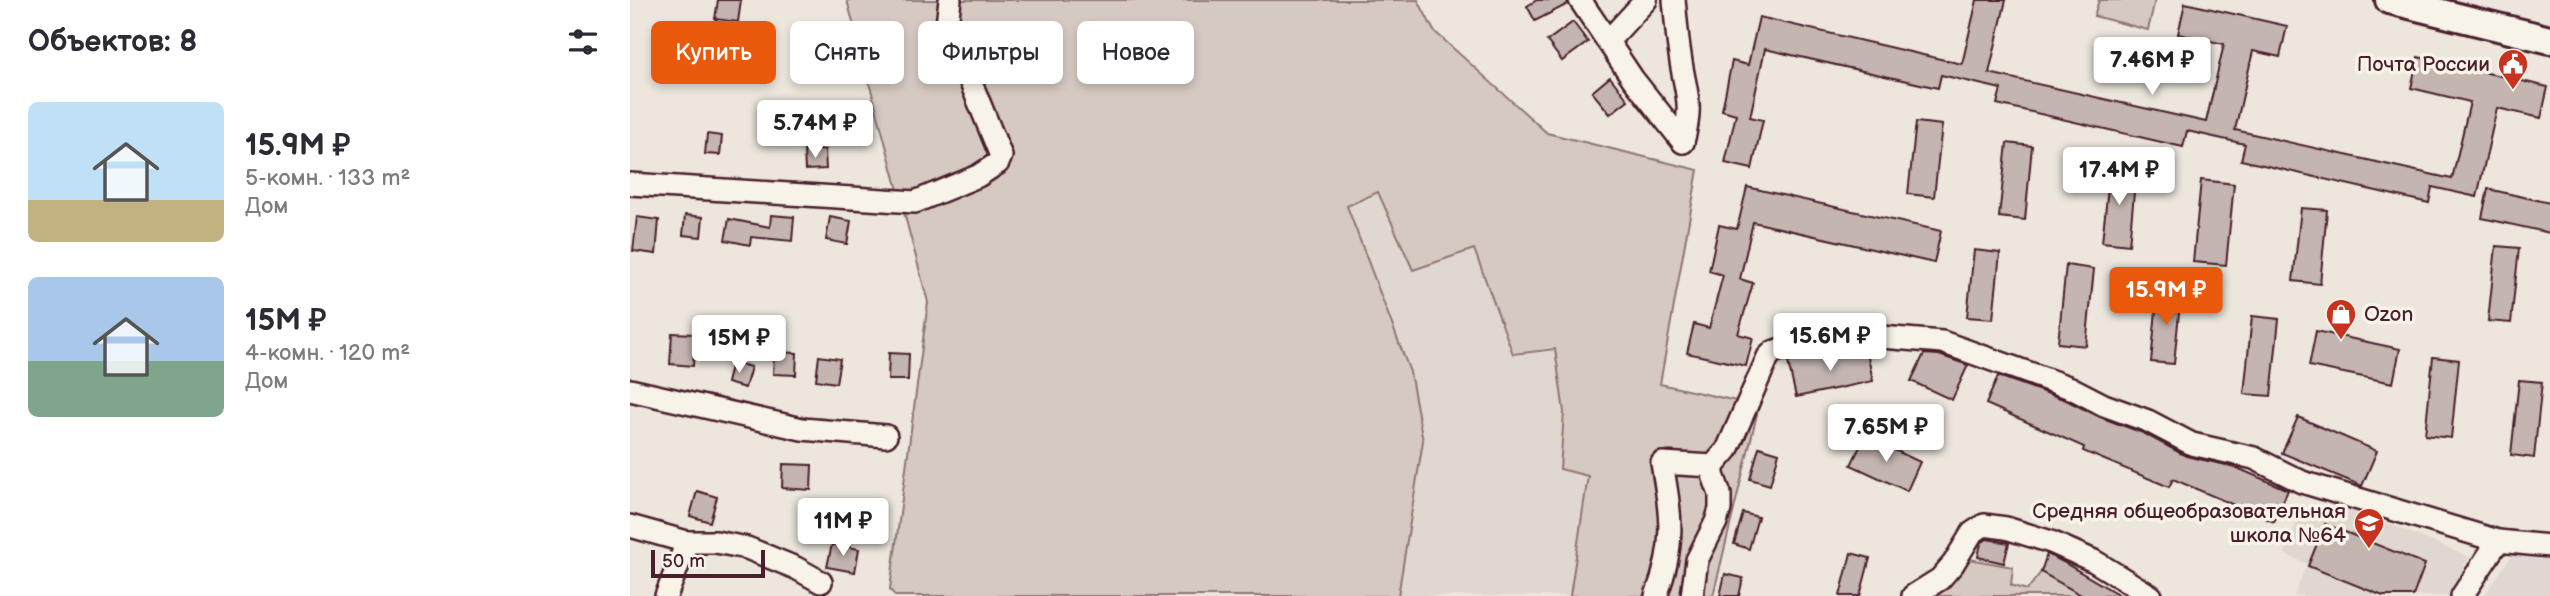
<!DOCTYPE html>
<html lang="ru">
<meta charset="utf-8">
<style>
:root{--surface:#fff;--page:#f2f2f3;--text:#2b2b33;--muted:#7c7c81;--accent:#ea580c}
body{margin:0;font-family:"Balsamiq Sans",sans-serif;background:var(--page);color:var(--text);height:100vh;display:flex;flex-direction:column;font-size:26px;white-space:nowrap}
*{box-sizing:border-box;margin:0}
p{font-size:23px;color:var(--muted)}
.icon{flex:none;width:38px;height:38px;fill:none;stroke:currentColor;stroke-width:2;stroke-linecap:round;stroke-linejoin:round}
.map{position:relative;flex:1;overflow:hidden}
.panel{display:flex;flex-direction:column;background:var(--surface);width:630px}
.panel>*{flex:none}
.guide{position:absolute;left:21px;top:21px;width:665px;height:63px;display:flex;gap:14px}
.scale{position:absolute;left:21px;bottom:18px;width:114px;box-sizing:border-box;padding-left:7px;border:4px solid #4a1f2b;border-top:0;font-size:19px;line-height:24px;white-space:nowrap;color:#4a1f2b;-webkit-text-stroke:5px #f7f3e8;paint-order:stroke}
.price{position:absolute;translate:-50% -60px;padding:0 16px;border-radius:7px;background:#fff;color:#222;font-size:23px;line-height:46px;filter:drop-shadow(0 2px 4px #0008)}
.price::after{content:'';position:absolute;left:50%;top:42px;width:21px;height:16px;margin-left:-10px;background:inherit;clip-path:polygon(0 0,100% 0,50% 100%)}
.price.current{background:var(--accent);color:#fff}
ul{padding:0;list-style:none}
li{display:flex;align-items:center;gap:21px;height:175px;padding:0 28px}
li span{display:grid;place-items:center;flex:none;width:196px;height:140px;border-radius:10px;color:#555}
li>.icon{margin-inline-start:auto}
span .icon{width:84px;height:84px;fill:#fffc;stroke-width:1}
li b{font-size:30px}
h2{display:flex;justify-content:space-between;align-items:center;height:84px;padding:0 28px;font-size:30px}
.chip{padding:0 24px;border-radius:10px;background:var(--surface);box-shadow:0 4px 10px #0003;font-size:24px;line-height:63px}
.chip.current{background:var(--accent);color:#fff}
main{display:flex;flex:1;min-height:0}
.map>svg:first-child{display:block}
.built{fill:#e0d7d0}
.green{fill:#d5c9c2;stroke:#907476;stroke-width:2}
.building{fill:#c4b5b0;stroke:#4a1f2b;stroke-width:2}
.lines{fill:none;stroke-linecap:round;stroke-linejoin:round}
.minor-casing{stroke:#4a1f2b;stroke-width:26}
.major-casing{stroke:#4a1f2b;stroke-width:32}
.minor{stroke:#f7f3e8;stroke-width:21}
.major{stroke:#f7f3e8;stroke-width:26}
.labels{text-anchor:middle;stroke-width:7;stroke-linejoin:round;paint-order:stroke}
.poi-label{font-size:21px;fill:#4a1f2b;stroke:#f7f3e8;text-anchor:end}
</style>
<main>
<section class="panel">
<h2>Объектов: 8<svg class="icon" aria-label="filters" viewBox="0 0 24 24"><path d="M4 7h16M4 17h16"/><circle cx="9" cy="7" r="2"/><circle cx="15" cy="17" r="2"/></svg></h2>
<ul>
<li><span style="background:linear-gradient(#bfe0f5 70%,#c2b280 0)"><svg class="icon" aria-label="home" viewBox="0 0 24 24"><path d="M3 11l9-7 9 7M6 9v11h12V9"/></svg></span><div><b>15.9M ₽</b><p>5-комн. · 133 m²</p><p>Дом</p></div></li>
<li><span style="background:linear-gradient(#a9c7e8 60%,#7fa58c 0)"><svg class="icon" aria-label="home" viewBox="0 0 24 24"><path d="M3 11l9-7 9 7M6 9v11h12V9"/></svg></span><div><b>15M ₽</b><p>4-комн. · 120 m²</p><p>Дом</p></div></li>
</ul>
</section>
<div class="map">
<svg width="1920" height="596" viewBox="0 0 1920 596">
<rect width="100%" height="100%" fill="#ece6dd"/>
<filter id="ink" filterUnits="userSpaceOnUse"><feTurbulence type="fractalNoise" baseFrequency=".0143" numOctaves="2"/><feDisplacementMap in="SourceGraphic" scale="14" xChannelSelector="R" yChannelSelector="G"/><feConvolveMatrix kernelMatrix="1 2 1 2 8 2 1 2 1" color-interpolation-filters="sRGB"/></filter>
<g filter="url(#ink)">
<!-- built -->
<g class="built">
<polygon points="748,191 844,249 882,354 925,348 934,412 930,468 958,476 940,596 768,596 793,441 717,206"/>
<polygon points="1704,501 1839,557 1819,596 1664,596 1677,564 1655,554 1669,517"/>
<polygon points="1882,555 1920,558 1920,596 1854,596"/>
</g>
<!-- green -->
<g class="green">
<polygon points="217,0 788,0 804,31 917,133 1068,170 1030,384 1129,406 1083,596 940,596 958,476 930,469 934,412 925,349 883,354 844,249 783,270 748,192 717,206 780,372 793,441 768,596 265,596 260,589 298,302"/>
<polygon points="1469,0 1525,0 1518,30 1464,16"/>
<polygon points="1339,559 1383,567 1381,585 1397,590 1411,572 1453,596 1287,596"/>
</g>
<!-- building -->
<g class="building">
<polygon points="88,0 111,0 108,22 85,19"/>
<polygon points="907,0 937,0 938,4 905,21 897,6"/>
<polygon points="1347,0 1376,0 1359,73 1576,122 1594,44 1548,34 1555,3 1657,26 1650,57 1623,51 1605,130 1822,179 1840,102 1781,88 1788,57 1918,87 1911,118 1867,108 1847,197 1802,187 1799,203 1611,160 1615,144 1557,131 1553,147 1367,104 1371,89 1311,75 1308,88 1135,49 1120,117 1133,120 1122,169 1095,163 1106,114 1092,110 1102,61 1118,65 1129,17 1332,64"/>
<polygon points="943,22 958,42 932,61 917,41"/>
<polygon points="980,77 998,100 980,114 962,92"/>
<polygon points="1286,122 1312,125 1304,197 1278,194"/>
<polygon points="77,134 92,136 90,155 75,154"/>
<polygon points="1377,143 1402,146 1395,220 1369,217"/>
<polygon points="174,150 195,150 196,169 175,170"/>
<polygon points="1480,169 1506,172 1499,245 1472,242"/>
<polygon points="1571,180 1604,184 1596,265 1563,262"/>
<polygon points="1117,187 1311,231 1304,263 1123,222 1110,279 1123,283 1108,334 1123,338 1116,366 1057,353 1064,324 1079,328 1093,275 1079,271 1089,225 1107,229"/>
<polygon points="1858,189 1920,203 1920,233 1852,218"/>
<polygon points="1671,208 1697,210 1690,284 1663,281"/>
<polygon points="55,215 73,217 71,237 53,235"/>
<polygon points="141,215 164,217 162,241 121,237 120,245 95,240 99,219 140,227"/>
<polygon points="7,217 29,220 26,254 3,251"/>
<polygon points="200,217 221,221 217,244 196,240"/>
<polygon points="1866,246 1889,248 1881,323 1858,321"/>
<polygon points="1344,250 1370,253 1363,319 1337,317"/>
<polygon points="1436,265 1464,269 1456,346 1428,343"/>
<polygon points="1528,290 1551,292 1544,364 1521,362"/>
<polygon points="1622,316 1649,319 1641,396 1614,394"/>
<polygon points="1686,331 1770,349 1763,383 1679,366"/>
<polygon points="42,333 65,334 63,366 40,364"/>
<polygon points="144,352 167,353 166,375 143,374"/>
<polygon points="1237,352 1243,381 1166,397 1158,362"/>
<polygon points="259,353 279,354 278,380 258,380"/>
<polygon points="1294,354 1309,355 1338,365 1322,400 1281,381"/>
<polygon points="189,356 210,359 206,383 186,380"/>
<polygon points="1803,357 1829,360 1821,438 1795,435"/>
<polygon points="102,362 121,367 115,388 97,383"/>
<polygon points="1368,376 1436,400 1470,417 1513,433 1556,456 1605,467 1658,490 1644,522 1543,479 1539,487 1453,451 1454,447 1356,404"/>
<polygon points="1889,380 1912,382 1904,458 1881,455"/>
<polygon points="1668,417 1747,451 1732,486 1652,453"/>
<polygon points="1235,436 1290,462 1277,491 1221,465"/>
<polygon points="1129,447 1149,453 1140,485 1120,479"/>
<polygon points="153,464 182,465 181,490 152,488"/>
<polygon points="67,491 87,497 80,522 60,516"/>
<polygon points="1113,513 1128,517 1119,549 1104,544"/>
<polygon points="1695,524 1795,564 1783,596 1753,596 1678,566"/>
<polygon points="1357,539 1379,543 1374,563 1348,557 1351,543"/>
<polygon points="202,544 229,549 225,572 197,567"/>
<polygon points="1221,553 1240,558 1230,596 1210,596"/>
<polygon points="1417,554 1433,562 1491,596 1453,596 1411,572"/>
<polygon points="1095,574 1113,578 1109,596 1090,596"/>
</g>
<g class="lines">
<!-- minor casing -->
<g class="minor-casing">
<g id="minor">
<polyline points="950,0 1003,79 1053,142"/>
<path d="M1044,0c2,18 3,37 6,55 5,38 14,46 3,87"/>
<polyline points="978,41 1016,0"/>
<polyline points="0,184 285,202 348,176 368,163 371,156 317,24 320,0"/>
<polyline points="0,390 172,429 256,436"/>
<polyline points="0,526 57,542 86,542 117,548 166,568 191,582"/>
<polyline points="36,596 57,542"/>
<path d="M1026,596c20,-52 15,-80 6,-133l51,3"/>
<polyline points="1062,596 1067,560 1086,522 1090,509 1090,494 1083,475 1083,466 1097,450 1138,357 1143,352 1151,349 1251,337 1312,342 1441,388 1474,405 1518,421 1562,444 1624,458 1672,482 1868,541"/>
<polyline points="1283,596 1310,579 1323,564 1342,533 1354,525 1376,528 1421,542 1464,561 1521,596"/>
<polyline points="1832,596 1868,541 1920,546"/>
</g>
</g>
<!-- major casing -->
<g class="major-casing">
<polyline id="major" points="1759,0 1920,40"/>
</g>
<!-- minor -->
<use href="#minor" class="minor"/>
<!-- major -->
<use href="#major" class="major"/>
</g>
</g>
<!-- icons -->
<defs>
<g id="civic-pin" transform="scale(1.575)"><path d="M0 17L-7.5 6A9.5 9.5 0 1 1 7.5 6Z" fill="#c8321e" stroke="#f7f3e8"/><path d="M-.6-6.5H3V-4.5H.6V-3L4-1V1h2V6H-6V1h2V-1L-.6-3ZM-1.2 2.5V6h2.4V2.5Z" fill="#fff"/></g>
<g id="shop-pin" transform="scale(1.575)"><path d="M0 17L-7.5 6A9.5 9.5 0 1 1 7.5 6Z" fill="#c8321e" stroke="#f7f3e8"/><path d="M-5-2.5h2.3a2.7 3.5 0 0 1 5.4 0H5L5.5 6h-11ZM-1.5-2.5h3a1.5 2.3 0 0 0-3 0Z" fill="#fff"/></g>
<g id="school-pin" transform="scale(1.575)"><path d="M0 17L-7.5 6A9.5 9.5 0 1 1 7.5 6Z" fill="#c8321e" stroke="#f7f3e8"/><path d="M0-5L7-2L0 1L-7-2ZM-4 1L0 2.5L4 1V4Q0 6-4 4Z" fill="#fff"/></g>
</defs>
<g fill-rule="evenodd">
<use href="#civic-pin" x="1883" y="64"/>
<use href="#shop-pin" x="1711" y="314"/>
<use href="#school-pin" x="1739" y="523"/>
</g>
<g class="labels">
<!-- poi labels -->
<g class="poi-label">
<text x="1860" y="71">Почта России</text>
<text x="1734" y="321" text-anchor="start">Ozon</text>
<text x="1716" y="518">Средняя общеобразовательная<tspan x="1716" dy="24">школа №64</tspan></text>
</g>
</g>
</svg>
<div class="scale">50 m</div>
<b class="price" style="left:1522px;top:97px">7.46M ₽</b>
<b class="price" style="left:185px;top:160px">5.74M ₽</b>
<b class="price" style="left:1489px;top:207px">17.4M ₽</b>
<b class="price current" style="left:1536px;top:327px">15.9M ₽</b>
<b class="price" style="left:1200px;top:373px">15.6M ₽</b>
<b class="price" style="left:109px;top:375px">15M ₽</b>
<b class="price" style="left:1256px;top:464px">7.65M ₽</b>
<b class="price" style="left:213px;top:558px">11M ₽</b>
<div class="guide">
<a class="chip current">Купить</a>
<a class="chip">Снять</a>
<a class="chip">Фильтры</a>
<a class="chip">Новое</a>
</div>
</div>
</main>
